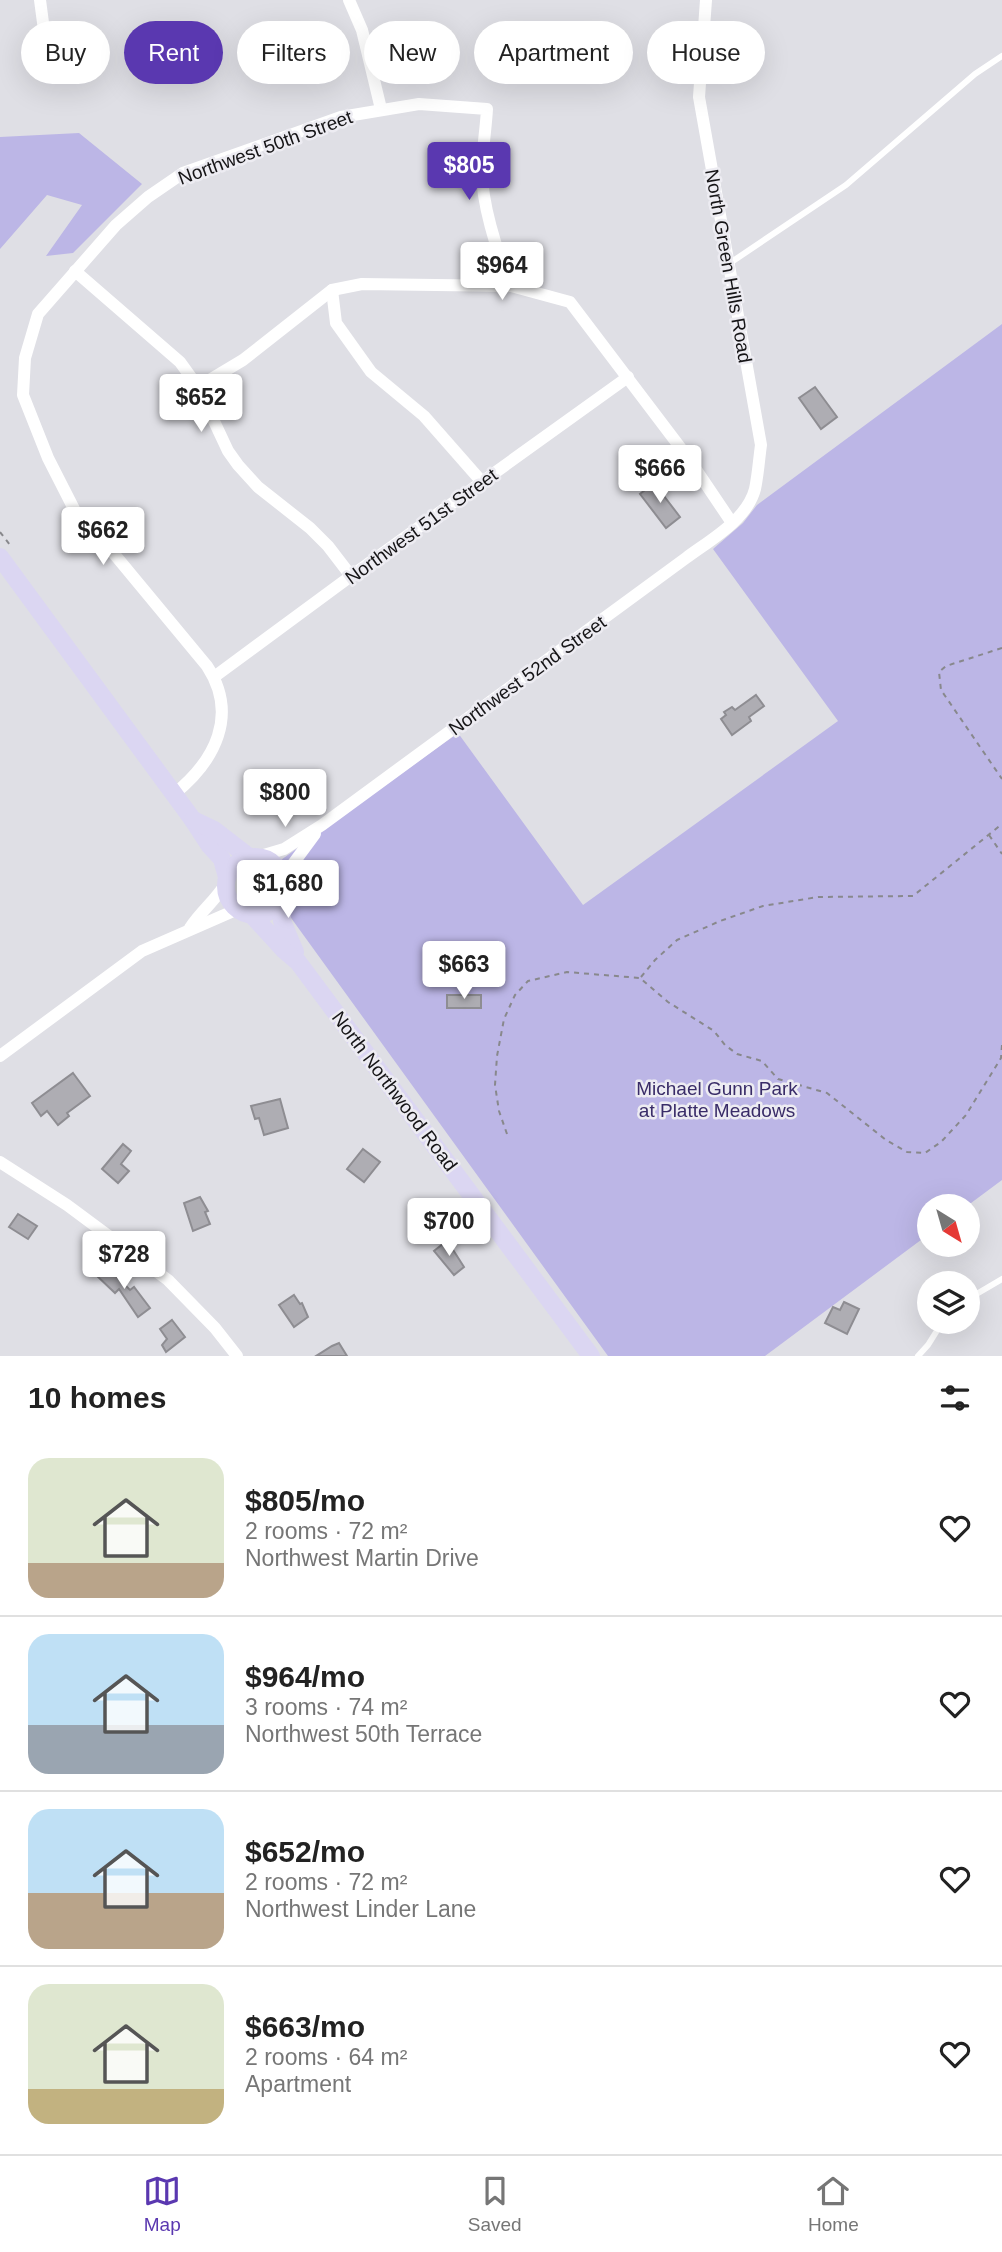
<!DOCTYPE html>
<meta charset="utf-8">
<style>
:root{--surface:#fff;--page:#f2f2f2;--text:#222;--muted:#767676;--line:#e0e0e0;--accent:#5a38b0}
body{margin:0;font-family:Arial,sans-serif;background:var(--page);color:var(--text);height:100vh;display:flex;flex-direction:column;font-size:26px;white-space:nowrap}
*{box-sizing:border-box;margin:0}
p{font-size:23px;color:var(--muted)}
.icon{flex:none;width:38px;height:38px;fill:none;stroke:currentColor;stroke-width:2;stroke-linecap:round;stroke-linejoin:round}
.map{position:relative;height:1356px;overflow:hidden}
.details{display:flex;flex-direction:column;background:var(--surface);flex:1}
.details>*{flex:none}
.top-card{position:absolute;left:21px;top:21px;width:961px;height:63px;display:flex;gap:14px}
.needle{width:46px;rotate:143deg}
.fabs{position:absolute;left:917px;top:1194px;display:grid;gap:14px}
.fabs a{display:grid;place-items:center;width:63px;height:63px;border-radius:50%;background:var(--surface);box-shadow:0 7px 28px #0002;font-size:35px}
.price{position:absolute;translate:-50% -60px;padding:0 16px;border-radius:7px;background:#fff;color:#222;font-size:23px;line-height:46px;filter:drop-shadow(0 2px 4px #0008)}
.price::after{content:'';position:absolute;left:50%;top:42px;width:21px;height:16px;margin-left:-10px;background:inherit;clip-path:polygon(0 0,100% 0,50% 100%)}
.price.current{background:var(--accent);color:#fff}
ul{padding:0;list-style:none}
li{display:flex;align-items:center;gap:21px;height:175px;padding:0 28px}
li+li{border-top:2px solid var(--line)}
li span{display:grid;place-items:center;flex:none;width:196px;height:140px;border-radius:21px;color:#555}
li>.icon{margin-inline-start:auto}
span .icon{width:84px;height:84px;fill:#fffc;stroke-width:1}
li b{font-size:30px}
h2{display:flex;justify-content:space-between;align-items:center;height:84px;padding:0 28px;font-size:30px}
.pill{padding:0 24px;border-radius:32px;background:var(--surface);box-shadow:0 7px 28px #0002;font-size:24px;line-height:63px}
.pill.current{background:var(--accent);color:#fff}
.tab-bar{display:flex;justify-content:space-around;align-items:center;height:98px;border-top:2px solid var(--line);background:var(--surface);font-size:19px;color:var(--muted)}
.tab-bar a{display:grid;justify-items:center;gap:4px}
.tab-bar .current{color:var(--accent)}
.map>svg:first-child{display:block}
.green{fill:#bcb6e6}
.building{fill:#aeadb3;stroke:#8e8d92;stroke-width:2}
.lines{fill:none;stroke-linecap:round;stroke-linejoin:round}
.path{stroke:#88888c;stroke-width:2;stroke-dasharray:5 5;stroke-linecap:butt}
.lane{stroke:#fff;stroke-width:6}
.street{stroke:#fff;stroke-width:12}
.secondary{stroke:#dbd6f2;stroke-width:18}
.labels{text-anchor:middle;stroke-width:5;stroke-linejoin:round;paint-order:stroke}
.street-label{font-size:19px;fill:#161517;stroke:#edecf2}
.park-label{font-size:19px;fill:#392c68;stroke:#edecf2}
</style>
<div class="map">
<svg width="1002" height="1356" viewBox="0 0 1002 1356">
<rect width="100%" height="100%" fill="#dfdfe5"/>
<!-- green -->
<g class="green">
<polygon points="79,133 142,184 73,253 46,256 82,205 47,195 0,249 0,137"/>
<polygon points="1002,324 1002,1180 967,1206 929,1206 929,1234 765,1356 608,1356 260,875 458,733 583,905 838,721 713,549 743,523 757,505"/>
</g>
<!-- building -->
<g class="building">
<polygon points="815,387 837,417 821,429 799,398"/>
<polygon points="654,483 680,517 666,528 640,494"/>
<polygon points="756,695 764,706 749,717 751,721 732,735 721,719 726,715 724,712 732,707 735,710"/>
<rect x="447" y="995" width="34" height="13"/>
<polygon points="73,1073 90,1096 67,1113 69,1116 58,1125 47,1111 41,1116 32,1103"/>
<polygon points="280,1099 288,1128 264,1135 259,1118 255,1119 251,1106"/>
<polygon points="123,1144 131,1151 121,1164 129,1171 118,1183 102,1169"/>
<polygon points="363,1149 380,1162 364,1182 347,1169"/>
<polygon points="200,1197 208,1211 205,1212 210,1224 193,1231 184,1203"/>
<polygon points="18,1214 37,1226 28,1239 9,1227"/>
<polygon points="444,1243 448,1247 450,1245 464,1267 454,1275 434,1251"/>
<polygon points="105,1265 130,1290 134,1287 150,1308 138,1317 119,1289 115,1293 96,1275"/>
<polygon points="294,1295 300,1304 302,1303 308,1317 294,1327 279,1305"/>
<polygon points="844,1302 859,1309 847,1334 825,1323 833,1307 840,1310"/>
<polygon points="172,1320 185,1337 166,1352 162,1345 167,1339 160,1329"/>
<polygon points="339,1343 347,1356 316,1356 332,1346"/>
</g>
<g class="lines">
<!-- path -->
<g class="path">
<polyline points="0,532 10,545"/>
<polyline points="1002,648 946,666 939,672 941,690 1002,779"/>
<polyline points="989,835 1002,854"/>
<polyline points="641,977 655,960 677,940 720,921 763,906 818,897 913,896 1002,824"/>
<polyline points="507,1134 499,1111 495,1085 497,1056 504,1019 515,995 528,981 567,972 640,978 668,1002 714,1031 725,1045 737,1054 762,1061 778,1079 827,1093 886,1140 907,1152 925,1153 941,1142 966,1115 1001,1058 1002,1045"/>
</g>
<!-- lane -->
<g class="lane">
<polyline points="730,263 846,185 975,74 1002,56"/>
<polyline points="968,1299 1002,1279"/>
<polyline points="918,1356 928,1345 943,1321"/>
</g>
<!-- street -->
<g class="street">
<polyline points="40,0 47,53"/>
<polyline points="349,0 362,30 381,109"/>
<polyline points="75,271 180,362 198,387 228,451 238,465 258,487 310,528 328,546 351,576"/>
<polyline points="332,290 336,323 371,372 424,416 482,482"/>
<polyline points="198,387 243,360 332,290 362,284 511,286 570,302 689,459 732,523"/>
<polyline points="214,677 351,576 628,377"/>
<path d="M174,794c41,-33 65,-79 33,-128l-121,-146 -11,-9 -27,-53 -25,-63 2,-37 13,-44 78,-89 32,-28 35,-24 158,-56 78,-13 68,5c-1,18 -4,37 -5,55 -2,36 15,88 29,122"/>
<path d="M257,857l27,-8 38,-24 364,-267c24,-18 61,-38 69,-69 3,-14 4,-30 6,-44l-62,-348 7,-97"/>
<polyline points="284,881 287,872 315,834"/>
<path d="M190,928c10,-16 26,-28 36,-45"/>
<polyline points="0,1056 142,951 238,909"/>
<polyline points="0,1162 67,1205 168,1280 215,1328 237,1356"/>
</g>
<!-- secondary -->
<g class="secondary">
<polyline points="0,557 193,820 210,846 222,859 227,877"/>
<polyline points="193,820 214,830 249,857"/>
<circle cx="255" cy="886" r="29"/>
<polyline points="281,898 282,921 295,952"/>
<polyline points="251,914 284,950 298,962 591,1356"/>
</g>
</g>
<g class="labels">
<!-- street labels -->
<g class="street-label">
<text transform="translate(265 147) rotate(-20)" y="7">Northwest 50th Street</text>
<text transform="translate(729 266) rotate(80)" y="7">North Green Hills Road</text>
<text transform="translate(421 526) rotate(-36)" y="7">Northwest 51st Street</text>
<text transform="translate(527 675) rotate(-36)" y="7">Northwest 52nd Street</text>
<text transform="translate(395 1091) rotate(53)" y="7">North Northwood Road</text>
</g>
<!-- park labels -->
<g class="park-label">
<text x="717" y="1095">Michael Gunn Park<tspan x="717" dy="22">at Platte Meadows</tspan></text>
</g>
</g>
</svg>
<div class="fabs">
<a><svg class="needle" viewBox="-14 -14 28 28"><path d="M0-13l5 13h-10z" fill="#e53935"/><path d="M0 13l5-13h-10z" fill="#767676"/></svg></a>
<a><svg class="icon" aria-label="layers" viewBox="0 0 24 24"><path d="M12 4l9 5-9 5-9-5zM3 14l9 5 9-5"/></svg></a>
</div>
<b class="price current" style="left:469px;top:202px">$805</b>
<b class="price" style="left:502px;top:302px">$964</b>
<b class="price" style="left:201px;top:434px">$652</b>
<b class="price" style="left:660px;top:505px">$666</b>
<b class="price" style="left:103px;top:567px">$662</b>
<b class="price" style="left:285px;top:829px">$800</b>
<b class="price" style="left:288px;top:920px">$1,680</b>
<b class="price" style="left:464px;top:1001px">$663</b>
<b class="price" style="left:449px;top:1258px">$700</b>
<b class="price" style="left:124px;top:1291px">$728</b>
<div class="top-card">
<a class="pill">Buy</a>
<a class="pill current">Rent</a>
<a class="pill">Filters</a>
<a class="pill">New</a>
<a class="pill">Apartment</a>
<a class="pill">House</a>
</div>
</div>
<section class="details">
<h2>10 homes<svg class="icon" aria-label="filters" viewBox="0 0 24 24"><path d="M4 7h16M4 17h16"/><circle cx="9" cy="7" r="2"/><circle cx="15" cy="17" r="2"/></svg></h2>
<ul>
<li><span style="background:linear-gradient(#dfe7d0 75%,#b9a48a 0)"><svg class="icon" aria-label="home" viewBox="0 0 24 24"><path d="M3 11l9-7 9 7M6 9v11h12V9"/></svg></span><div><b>$805/mo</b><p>2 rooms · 72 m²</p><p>Northwest Martin Drive</p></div><svg class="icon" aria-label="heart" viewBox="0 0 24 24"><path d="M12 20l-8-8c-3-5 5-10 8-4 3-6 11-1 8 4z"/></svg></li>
<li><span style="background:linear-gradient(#bfe0f5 65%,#9aa5b1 0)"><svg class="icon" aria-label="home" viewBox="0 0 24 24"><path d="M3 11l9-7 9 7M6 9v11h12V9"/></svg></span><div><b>$964/mo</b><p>3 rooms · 74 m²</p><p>Northwest 50th Terrace</p></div><svg class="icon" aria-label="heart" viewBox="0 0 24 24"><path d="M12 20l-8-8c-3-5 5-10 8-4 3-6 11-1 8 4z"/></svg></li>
<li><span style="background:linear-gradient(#bfe0f5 60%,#b9a48a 0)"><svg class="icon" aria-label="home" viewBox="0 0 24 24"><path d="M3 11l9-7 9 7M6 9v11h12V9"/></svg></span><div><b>$652/mo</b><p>2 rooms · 72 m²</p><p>Northwest Linder Lane</p></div><svg class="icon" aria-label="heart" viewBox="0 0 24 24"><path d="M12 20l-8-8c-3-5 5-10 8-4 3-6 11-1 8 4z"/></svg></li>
<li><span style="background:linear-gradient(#dfe7d0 75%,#c2b280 0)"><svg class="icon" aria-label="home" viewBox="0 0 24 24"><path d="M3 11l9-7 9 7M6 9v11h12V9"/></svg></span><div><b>$663/mo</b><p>2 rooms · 64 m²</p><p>Apartment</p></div><svg class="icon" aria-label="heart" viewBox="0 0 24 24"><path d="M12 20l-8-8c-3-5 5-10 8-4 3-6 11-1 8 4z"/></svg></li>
</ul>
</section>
<nav class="tab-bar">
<a class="current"><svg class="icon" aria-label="map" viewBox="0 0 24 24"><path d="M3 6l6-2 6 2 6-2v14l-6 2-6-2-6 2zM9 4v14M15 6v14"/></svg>Map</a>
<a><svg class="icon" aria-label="saved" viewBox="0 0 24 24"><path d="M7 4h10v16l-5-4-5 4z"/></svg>Saved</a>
<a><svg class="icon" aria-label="home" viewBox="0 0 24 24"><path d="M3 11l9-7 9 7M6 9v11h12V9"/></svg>Home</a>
</nav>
